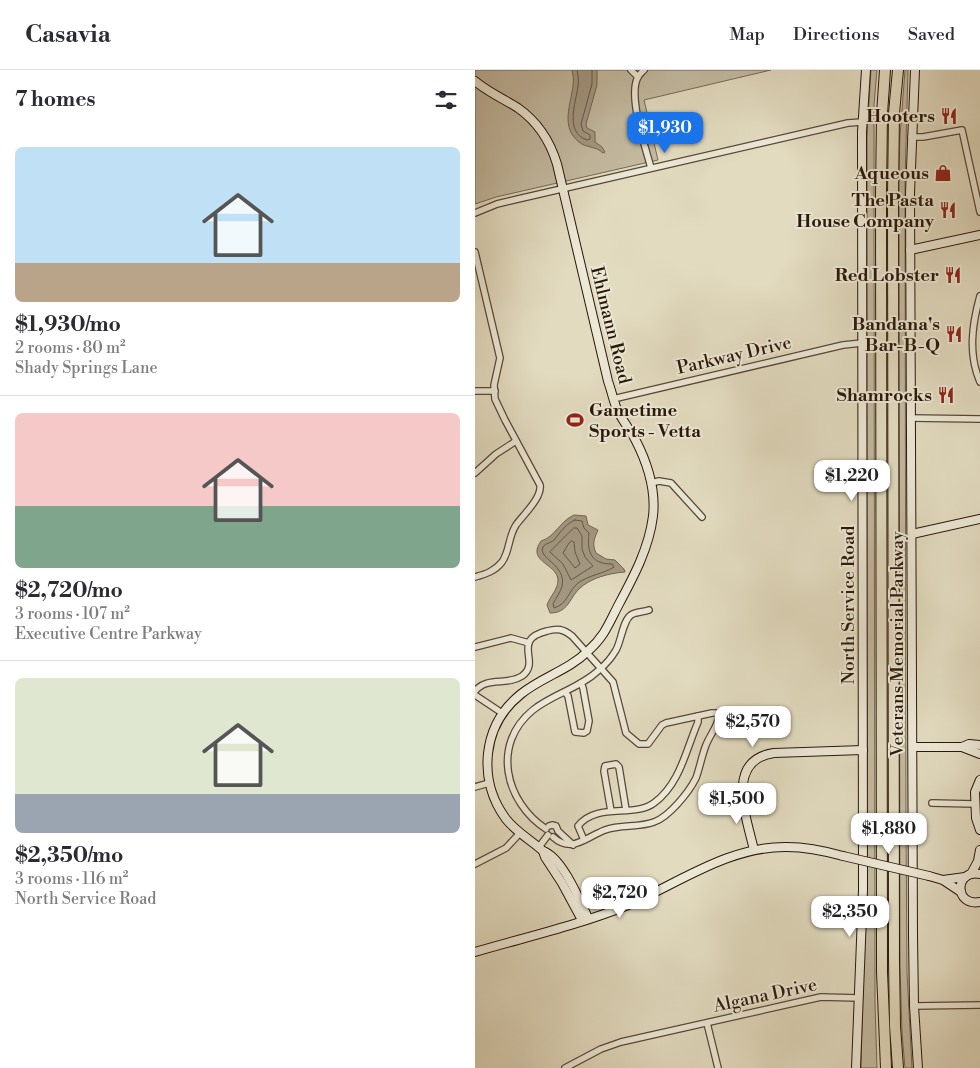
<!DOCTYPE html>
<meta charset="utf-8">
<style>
:root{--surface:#fff;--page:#f2f2f3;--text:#2b2b33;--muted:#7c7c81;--line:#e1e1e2;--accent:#1a73e8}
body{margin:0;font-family:"Libre Bodoni",serif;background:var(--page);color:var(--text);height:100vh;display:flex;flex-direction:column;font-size:19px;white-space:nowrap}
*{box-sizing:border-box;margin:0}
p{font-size:16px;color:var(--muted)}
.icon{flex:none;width:28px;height:28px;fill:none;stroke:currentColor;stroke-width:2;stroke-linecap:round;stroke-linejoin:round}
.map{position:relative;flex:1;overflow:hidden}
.details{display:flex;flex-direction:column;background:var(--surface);width:475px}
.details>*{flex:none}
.price{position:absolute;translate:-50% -42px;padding:0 11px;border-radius:10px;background:#fff;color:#222;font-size:16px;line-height:32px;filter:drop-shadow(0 1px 2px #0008)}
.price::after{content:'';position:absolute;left:50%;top:30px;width:15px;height:11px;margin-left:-8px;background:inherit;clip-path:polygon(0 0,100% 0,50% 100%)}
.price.on{background:var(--accent);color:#fff}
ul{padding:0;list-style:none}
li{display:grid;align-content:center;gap:10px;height:265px;padding:0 15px}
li+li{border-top:1px solid var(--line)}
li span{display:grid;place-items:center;height:155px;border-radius:8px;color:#555}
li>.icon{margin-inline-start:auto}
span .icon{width:90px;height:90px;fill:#fffc;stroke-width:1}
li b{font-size:21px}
h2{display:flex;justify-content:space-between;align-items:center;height:60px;padding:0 15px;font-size:21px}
header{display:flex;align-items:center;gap:30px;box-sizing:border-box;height:70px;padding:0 25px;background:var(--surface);border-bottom:1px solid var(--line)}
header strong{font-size:24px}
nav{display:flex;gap:28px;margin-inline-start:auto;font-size:18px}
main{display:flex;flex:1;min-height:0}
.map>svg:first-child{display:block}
.green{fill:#c3baa1;stroke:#766855}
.water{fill:#a39882;stroke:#726452}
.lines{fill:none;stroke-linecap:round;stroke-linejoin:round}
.shore{stroke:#665746;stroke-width:1}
.street-casing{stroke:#574737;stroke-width:8}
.secondary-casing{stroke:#291609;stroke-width:10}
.highway-casing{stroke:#291609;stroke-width:12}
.street{stroke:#ece8d6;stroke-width:5.5}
.secondary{stroke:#ece8d6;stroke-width:8}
.highway{stroke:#e2dbc0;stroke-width:10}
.secondary-bridge-casing{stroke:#291609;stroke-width:10;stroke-linecap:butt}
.secondary-bridge{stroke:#ece8d6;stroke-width:8}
.labels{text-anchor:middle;stroke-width:4;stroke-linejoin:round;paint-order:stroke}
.poi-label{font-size:18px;font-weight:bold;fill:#291609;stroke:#ece8d6;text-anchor:end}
.street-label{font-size:18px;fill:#291609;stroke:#ece8d6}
</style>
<header>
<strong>Casavia</strong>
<nav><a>Map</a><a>Directions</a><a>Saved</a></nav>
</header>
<main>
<section class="details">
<h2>7 homes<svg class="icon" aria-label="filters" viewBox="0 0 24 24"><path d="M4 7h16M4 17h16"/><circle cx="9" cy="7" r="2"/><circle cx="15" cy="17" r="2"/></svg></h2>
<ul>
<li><span style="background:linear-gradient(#bfe0f5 75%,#b9a48a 0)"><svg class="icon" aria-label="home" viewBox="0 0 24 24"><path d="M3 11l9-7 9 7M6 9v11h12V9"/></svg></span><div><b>$1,930/mo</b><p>2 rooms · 80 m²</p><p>Shady Springs Lane</p></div></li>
<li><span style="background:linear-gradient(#f6c9c9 60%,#7fa58c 0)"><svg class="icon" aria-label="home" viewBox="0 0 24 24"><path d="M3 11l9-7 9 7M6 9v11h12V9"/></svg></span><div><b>$2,720/mo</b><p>3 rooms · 107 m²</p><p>Executive Centre Parkway</p></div></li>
<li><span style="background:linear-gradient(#dfe7d0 75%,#9aa5b1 0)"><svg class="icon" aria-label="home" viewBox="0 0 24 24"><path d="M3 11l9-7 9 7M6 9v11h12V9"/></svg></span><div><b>$2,350/mo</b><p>3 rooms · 116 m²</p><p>North Service Road</p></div></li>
</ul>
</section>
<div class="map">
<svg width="505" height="998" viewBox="0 0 505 998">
<rect width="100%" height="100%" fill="#e2dbc0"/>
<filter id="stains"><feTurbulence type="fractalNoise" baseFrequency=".004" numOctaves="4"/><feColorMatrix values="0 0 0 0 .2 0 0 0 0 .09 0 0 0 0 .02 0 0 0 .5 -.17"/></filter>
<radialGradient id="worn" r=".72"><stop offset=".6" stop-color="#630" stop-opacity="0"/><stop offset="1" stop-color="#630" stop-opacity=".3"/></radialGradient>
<!-- green -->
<g class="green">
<polygon points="0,0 296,0 169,30 183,90 21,127 0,134"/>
<polygon points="396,0 402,0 399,35 399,151 400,933 402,998 386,998 392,739 392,67"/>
<polygon points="430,0 433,0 430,110 431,757 432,903 437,998 430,998 427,962 425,897 424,103 425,66"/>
</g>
<!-- water -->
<g class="water">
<path d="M97,0h25v15l-11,39 1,4 8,4v10l7,5 3,5 -2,1c-7,-7 -17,-5 -24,-11 -19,-15 -8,-38 -6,-56 1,-6 0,-11 -1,-16z"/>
<path d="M99,445l12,1 2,9 10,5c-4,9 -6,14 -2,23l10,6 9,1 9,9 1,3c-15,1 -35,6 -46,17 -10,10 -11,24 -29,24l-3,-8c3,-9 11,-15 11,-25 -1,-17 -32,-18 -17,-39 14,-4 19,-20 33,-26z"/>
</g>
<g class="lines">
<!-- shore -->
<g class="shore">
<path d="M102,0c1,5 2,11 1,16 -2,17 -14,46 9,54l3,-1v-4l-7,-4 -2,-7 11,-40v-14"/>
<path d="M100,450l7,1 2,7 5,5c-2,18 1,31 23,31l2,3c-11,7 -25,8 -36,16 -10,8 -10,21 -24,25l-1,-4c3,-6 7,-11 9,-18 5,-21 -25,-28 -19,-39 2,-4 9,-4 12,-8 6,-8 11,-15 20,-19z"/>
<polygon points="99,458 102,458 107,466 107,479 110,487 118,496 96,510 88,494 75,482"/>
<polygon points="97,471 99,472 100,482 105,494 100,498 88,483 94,473"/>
</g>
<!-- street casing -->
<g class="street-casing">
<g id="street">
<polyline points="156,0 163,7"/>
<path d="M169,0c-3,3 -6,5 -7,9 -8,20 8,67 14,89"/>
<polyline points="436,67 448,67 487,60 505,142"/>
<polyline points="0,143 22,134 43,129 373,53 387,52"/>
<path d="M0,182l25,106 -6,27 1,14 10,21 35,65c2,13 -17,30 -24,40 -8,12 -6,26 -14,37 -7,9 -16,12 -27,15"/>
<path d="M505,226c-8,29 -12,58 0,86"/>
<polyline points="0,321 20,321"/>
<polyline points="138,329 368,275 387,273"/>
<polyline points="435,348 505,349"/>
<polyline points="0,403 21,384 41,371"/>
<polyline points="176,413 184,411 196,413 227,447"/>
<polyline points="0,577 36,568 54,573"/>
<path d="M0,621c12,-15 32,-5 47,-15 20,-14 -12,-36 25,-45 11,-3 16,-2 25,5l41,46 13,51 13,11h9l14,-19 4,-2 46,-10h5l2,4c-2,10 -9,18 -13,28 -4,10 -6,22 -10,33 -7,14 -27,39 -42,44 -16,6 -33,2 -49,8 -19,7 -33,24 -52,7"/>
<polyline points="90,622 93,626 100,662 109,663 112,661 114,651 108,618 106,613"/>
<polyline points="0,625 27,643"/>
<polyline points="0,717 14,713"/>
<polyline points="457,733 500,734"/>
<polyline points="136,741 129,701 130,696 141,694 144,697 151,740"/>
<polyline points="74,756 77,755 81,756 83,761 98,775"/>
<path d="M71,759c-41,-27 -55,-85 -13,-119 20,-16 47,-22 66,-40 6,-5 13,-13 17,-20 5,-8 7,-30 15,-35 4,-3 13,-3 18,-5"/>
<path d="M109,770l-6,-14c19,-24 56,-8 76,-23 26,-19 32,-53 44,-81v-6"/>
<polyline points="64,777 73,765"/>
<polyline points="0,794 31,778 45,763"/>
<polyline points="439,936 505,935"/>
<polyline points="232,953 243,998"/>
<polyline points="90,998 126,979 146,972 337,929 346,927 383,928"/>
</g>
</g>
<!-- secondary casing -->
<g class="secondary-casing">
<g id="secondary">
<polyline points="440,0 435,123 438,865 439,936 443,998"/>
<path d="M0,11c13,11 29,18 43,27 20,14 32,33 39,56l51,217c3,9 5,17 8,26 5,12 13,21 19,32 12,23 21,50 18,77 -4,32 -19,60 -34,88 -10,19 -14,32 -31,47 -19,19 -46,26 -67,43 -39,31 -44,86 -15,125 10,13 25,21 37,32 19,6 37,50 45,67"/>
<polyline points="435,180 505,165"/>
<polyline points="437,464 505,449"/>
<polyline points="438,677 487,677 494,674 505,675"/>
<polyline points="487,677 505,684"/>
<polyline points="505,710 500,722 501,748 505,760"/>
<path d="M279,780c-7,-31 -30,-90 20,-97l89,-3"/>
<polyline points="68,781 70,787 87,813 107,850"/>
<polyline points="496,804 503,791 505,780"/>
<path d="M505,804c-26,-5 -26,33 0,28"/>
<polyline points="454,806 468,810 486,822"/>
<polyline points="468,810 490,807"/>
<path d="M0,882c51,-15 104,-27 153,-47 51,-22 101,-59 159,-58 20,0 38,4 56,9"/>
<polyline points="381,998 388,820 387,62 391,0"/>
</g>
</g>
<!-- highway casing -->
<g class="highway-casing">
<g id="highway">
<polyline points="410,0 407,44 406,126 407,902 411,998"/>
<polyline points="423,0 419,43 418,125 419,891 420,956 423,998"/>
</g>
</g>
<!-- street -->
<use href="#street" class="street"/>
<!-- secondary -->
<use href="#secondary" class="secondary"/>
<!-- highway -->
<use href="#highway" class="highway"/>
<!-- secondary-bridge casing -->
<g class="secondary-bridge-casing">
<polyline id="secondary-bridge" points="368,786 454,806"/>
</g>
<!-- secondary-bridge -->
<use href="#secondary-bridge" class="secondary-bridge"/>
</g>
<!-- icons -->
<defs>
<g id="restaurant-bare" transform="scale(1.35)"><path d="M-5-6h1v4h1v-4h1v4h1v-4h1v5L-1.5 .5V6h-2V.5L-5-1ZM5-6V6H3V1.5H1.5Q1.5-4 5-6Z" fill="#8f2418" stroke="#ece8d6" stroke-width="2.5" paint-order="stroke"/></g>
<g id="shop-bare" transform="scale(1.35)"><path d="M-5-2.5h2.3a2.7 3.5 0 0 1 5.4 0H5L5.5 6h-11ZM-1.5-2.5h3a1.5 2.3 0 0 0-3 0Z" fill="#8f2418" stroke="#ece8d6" stroke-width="2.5" paint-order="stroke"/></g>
<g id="stadium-bare" transform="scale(1.35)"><path d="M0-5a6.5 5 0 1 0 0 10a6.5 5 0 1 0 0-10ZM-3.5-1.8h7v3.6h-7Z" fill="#8f2418" stroke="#ece8d6" stroke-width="2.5" paint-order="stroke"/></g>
</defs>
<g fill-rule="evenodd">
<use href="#restaurant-bare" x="474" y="46"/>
<use href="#shop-bare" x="468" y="103"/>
<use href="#restaurant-bare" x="473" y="140"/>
<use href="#restaurant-bare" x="478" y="205"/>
<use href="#restaurant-bare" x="479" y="264"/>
<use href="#restaurant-bare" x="471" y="325"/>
<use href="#stadium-bare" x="100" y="350"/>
</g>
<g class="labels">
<!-- poi labels -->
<g class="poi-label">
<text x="460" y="52">Hooters</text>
<text x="454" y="109">Aqueous</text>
<text x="459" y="136">The Pasta<tspan x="459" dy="21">House Company</tspan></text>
<text x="464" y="211">Red Lobster</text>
<text x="465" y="260">Bandana's<tspan x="465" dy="21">Bar-B-Q</tspan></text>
<text x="457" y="331">Shamrocks</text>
<text x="114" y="346" text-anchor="start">Gametime<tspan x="114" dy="21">Sports - Vetta</tspan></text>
</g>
<!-- street labels -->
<g class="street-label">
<text transform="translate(136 255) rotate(76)" y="6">Ehlmann Road</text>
<text transform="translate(259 285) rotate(-13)" y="6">Parkway Drive</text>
<text transform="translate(373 535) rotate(-90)" y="6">North Service Road</text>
<text transform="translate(422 574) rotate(-90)" y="6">Veterans Memorial Parkway</text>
<text transform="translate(290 925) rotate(-12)" y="6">Algana Drive</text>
</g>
</g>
<rect width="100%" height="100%" filter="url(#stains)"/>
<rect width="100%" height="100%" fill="url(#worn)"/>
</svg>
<b class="price on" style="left:190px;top:84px">$1,930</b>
<b class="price" style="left:377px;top:432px">$1,220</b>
<b class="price" style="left:278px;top:678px">$2,570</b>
<b class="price" style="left:262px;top:755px">$1,500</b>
<b class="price" style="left:414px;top:785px">$1,880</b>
<b class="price" style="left:145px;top:849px">$2,720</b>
<b class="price" style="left:375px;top:868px">$2,350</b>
</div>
</main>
